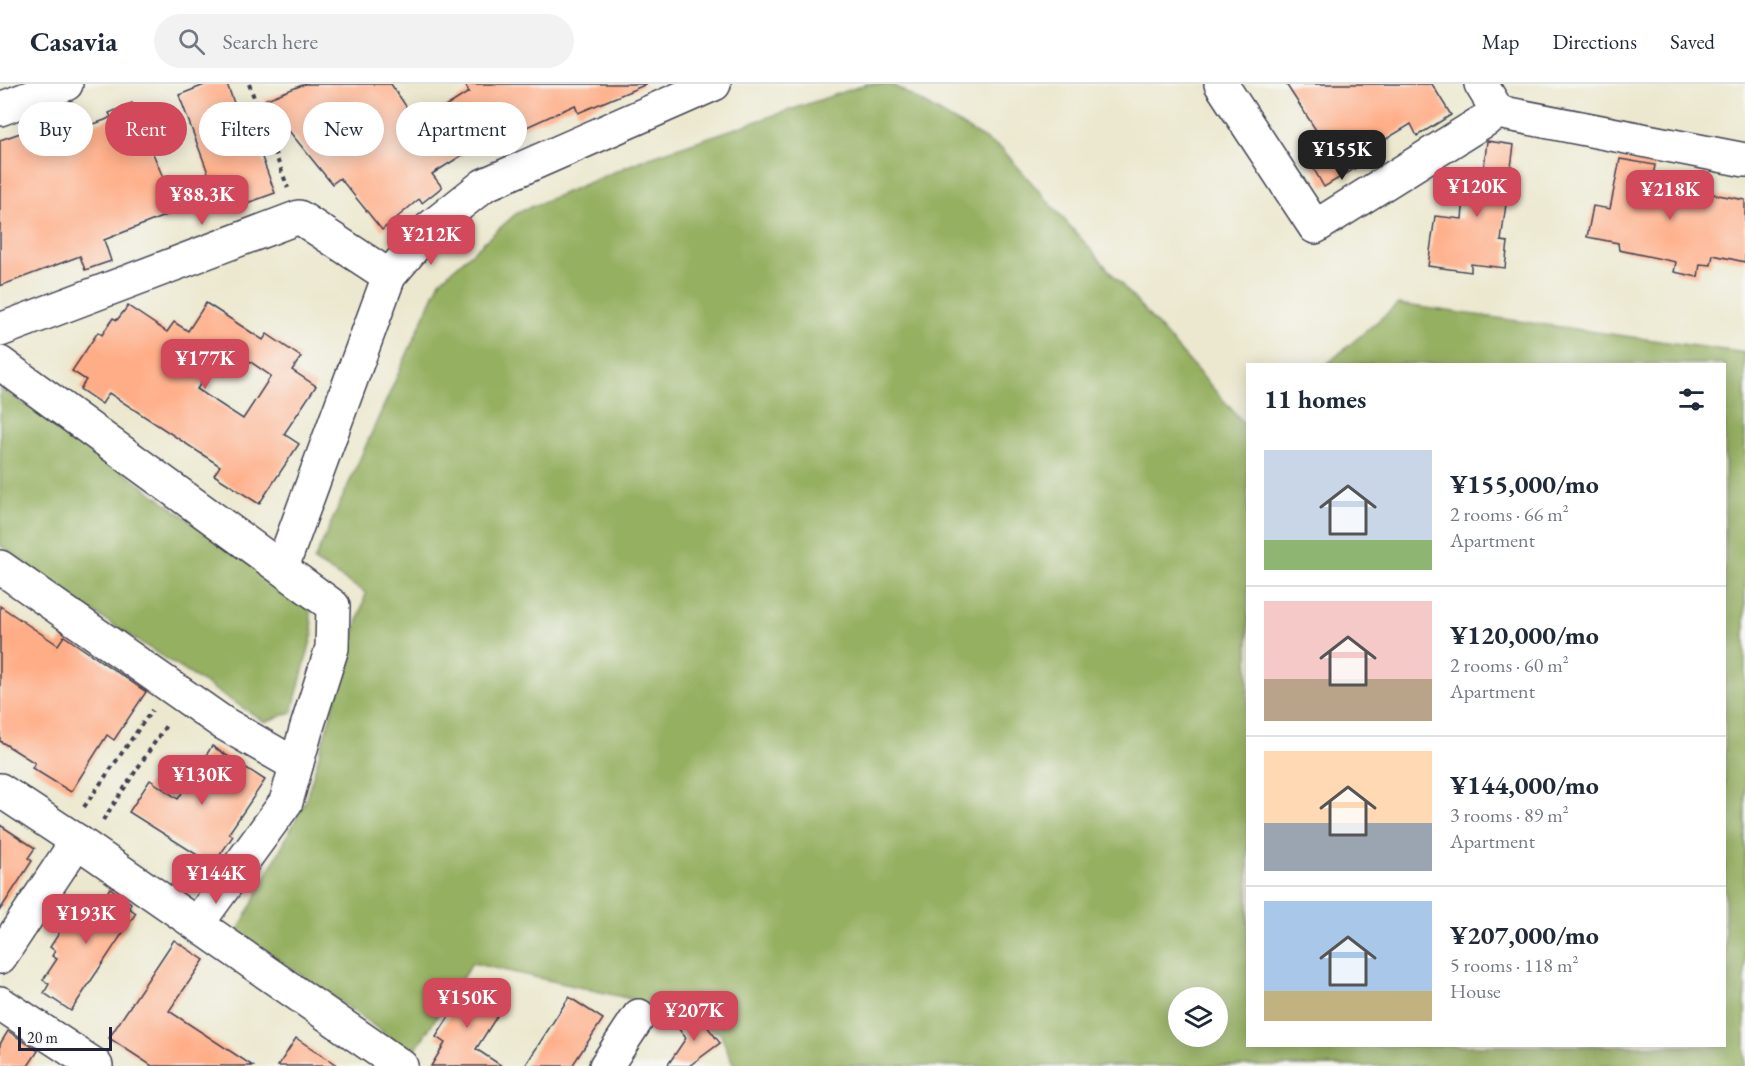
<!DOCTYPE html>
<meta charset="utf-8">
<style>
:root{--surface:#fff;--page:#f2f2f3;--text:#1f2937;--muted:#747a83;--line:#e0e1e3;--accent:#d1495b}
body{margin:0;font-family:"EB Garamond",serif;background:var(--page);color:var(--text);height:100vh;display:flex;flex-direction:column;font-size:22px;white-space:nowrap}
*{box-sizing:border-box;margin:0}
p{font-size:20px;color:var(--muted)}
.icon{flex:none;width:33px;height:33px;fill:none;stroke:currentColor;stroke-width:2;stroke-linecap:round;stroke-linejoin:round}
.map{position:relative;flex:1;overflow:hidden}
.panel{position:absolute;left:1246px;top:279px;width:480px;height:684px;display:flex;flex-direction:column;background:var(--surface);border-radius:0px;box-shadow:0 3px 15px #0003}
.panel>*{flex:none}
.banner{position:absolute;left:18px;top:18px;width:570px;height:54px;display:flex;gap:12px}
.controls{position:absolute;left:1168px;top:903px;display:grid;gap:12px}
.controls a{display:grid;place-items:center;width:60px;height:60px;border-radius:50%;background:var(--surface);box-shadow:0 3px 15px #0003;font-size:30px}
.scale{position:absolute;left:18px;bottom:15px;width:94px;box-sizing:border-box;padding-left:6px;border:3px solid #22223b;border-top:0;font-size:16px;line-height:21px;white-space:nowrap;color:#22223b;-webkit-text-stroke:4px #f6f6f2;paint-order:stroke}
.price{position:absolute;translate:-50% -51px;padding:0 14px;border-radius:12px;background:var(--accent);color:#fff;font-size:20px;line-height:39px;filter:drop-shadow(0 2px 3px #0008)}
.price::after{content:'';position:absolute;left:50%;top:36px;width:18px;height:14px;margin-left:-9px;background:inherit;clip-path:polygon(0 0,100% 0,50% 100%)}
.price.active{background:#222;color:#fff}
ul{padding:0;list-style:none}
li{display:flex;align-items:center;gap:18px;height:150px;padding:0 18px}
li+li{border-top:2px solid var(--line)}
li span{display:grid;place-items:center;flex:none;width:168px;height:120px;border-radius:0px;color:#555}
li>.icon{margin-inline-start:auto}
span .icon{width:72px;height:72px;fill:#fffc;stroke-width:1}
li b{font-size:26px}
h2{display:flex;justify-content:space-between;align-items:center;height:72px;padding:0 18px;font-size:26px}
.tag{padding:0 21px;border-radius:27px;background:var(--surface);box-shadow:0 3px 15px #0003;font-size:21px;line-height:54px}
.tag.active{background:var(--accent);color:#fff}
header{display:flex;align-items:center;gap:36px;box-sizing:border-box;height:84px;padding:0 30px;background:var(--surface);border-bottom:2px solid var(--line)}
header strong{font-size:28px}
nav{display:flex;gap:33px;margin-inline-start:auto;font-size:21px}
.search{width:420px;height:54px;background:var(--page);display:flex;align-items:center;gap:15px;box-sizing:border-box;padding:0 21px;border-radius:33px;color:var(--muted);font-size:22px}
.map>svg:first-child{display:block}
.forest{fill:#96b062;stroke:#5c694e;stroke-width:1.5;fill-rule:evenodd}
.building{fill:#ffad87;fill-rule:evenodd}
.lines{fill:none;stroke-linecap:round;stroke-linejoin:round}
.street-casing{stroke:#404051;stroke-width:36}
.path{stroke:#404051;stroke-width:4;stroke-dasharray:4.5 4.5;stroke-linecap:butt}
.street{stroke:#fff;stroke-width:33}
</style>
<header>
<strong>Casavia</strong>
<div class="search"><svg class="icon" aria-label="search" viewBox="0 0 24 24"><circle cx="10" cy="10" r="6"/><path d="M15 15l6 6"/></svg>Search here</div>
<nav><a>Map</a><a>Directions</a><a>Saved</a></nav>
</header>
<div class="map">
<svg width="1745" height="982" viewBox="0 0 1745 982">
<rect width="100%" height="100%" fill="#f6f6f2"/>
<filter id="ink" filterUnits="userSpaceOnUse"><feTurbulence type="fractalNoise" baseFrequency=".0167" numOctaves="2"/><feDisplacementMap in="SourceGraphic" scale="12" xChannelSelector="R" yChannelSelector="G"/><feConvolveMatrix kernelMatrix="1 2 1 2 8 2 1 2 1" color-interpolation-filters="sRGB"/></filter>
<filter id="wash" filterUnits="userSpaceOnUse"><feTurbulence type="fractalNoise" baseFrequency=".008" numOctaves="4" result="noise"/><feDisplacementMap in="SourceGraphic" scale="24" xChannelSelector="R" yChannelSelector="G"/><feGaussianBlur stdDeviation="1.35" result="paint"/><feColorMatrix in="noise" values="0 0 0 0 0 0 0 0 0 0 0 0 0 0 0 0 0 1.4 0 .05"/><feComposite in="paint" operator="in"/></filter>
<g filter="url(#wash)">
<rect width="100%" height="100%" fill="#ece8cf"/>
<!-- forest -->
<g class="forest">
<path d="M867,0h24l111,65 246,279v618h477v-682h-398l71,-60 347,49v713h-1011l-14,-33 -93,-35 -155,-35 -59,90 -175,-122 68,-131 60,-207 -52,-32 126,-280 77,-68 130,-55zM1179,914h39v38h-39z"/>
<polygon points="0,304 69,349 309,522 313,549 292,628 265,638 85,523 0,461"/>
</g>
<g id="blocks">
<!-- building -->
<g class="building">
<polygon points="207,0 227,0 237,27 244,24 275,109 239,122 237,115 220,121 179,11"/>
<polygon points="305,0 391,0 418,40 469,8 465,0 647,0 578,29 575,21 507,52 504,45 432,90 442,103 422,119 419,115 382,146 340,94 332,100 264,16"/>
<polygon points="1286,0 1432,0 1451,31 1417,52 1411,40 1361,70 1366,78 1324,103 1306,71 1325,60"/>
<polygon points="132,19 177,127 104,156 111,177 85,186 80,172 0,202 0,56 23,48 29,63 105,36 111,33 109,29"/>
<polygon points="1487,57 1514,61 1501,157 1508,158 1505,184 1471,180 1471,188 1428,182 1435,132 1462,135 1464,114 1470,114 1474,83 1484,84"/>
<polygon points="1620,75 1655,81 1652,99 1745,116 1745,178 1713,171 1711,181 1700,180 1698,193 1674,188 1676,178 1619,166 1618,159 1587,153 1593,122 1610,125"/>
<path d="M206,219l57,37 4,-6 34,23 -9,13 24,16 -32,48 15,10 -40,60 -45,-29 6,-9 -111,-73 -7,11 -22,-15 6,-9 -14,-9 26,-39 4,3 11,-17 4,2 11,-14 39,26 7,-10 14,9zM226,261l45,31 -28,43 -46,-30z"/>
<polygon points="0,522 58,561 64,552 146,608 114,656 107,651 71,708 32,684 35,679 0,657"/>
<polygon points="212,662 265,696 229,749 233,752 213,781 129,728 150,696 178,715"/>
<polygon points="0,741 35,764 28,774 32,777 0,826"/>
<polygon points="110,804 131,819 129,824 136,829 71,927 44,909 49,900 43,896 57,875 52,872 55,867 50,863 81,815 86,818 91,810 102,817"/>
<polygon points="174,856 204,876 169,927 253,982 152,982 109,954"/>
<polygon points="472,901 504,921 476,965 502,982 431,982 445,959 436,953 450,931 446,929 463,902 469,906"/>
<polygon points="569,913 603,935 572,982 525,982"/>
<polygon points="696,928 720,959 689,982 667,982 686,954 677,943"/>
<polygon points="8,947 38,967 28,982 0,982 0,960"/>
<polygon points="296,954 338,982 278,982"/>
</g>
</g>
</g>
<g filter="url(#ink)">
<use href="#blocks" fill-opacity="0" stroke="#404051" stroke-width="1.5"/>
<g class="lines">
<!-- street casing -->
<g class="street-casing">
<g id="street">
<polyline points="1221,0 1315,143 1498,28"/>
<polyline points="1481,0 1498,28 1745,76"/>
<polyline points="0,25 66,0"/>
<polyline points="0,246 299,133 389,192"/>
<polyline points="0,279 333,522 332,564 306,646 286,718 197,840"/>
<polyline points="0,483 223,639 296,681"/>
<polyline points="282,483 389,192 430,144 484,101 714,0"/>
<polyline points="0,706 77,757 401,982"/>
<polyline points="0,873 77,757"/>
<polyline points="0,919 96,982"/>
<polyline points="606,982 639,932"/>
</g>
</g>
<!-- path -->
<g class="path">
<polyline points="249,0 288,104"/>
<polyline points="84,723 152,626"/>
<polyline points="103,736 167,640"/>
</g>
<!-- street -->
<use href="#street" class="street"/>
</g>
</g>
</svg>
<div class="controls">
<a><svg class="icon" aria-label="layers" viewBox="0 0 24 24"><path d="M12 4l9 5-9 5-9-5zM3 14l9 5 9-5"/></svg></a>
</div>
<div class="scale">20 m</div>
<b class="price active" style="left:1342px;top:97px">¥155K</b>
<b class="price" style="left:1477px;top:134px">¥120K</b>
<b class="price" style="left:1670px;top:137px">¥218K</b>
<b class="price" style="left:202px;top:142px">¥88.3K</b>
<b class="price" style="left:431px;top:182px">¥212K</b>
<b class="price" style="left:205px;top:306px">¥177K</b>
<b class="price" style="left:202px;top:722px">¥130K</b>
<b class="price" style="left:216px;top:821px">¥144K</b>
<b class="price" style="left:86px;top:861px">¥193K</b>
<b class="price" style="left:467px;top:945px">¥150K</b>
<b class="price" style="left:694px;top:958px">¥207K</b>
<div class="banner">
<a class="tag">Buy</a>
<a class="tag active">Rent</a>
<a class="tag">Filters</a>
<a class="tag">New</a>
<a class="tag">Apartment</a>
</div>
<section class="panel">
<h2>11 homes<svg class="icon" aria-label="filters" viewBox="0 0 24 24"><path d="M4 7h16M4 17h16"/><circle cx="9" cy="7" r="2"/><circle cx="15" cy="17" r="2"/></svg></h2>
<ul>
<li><span style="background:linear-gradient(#c9d6e8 75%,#8fb573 0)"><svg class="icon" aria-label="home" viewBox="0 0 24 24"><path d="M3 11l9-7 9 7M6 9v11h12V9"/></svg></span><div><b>¥155,000/mo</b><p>2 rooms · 66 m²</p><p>Apartment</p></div></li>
<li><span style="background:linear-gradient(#f6c9c9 65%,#b9a48a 0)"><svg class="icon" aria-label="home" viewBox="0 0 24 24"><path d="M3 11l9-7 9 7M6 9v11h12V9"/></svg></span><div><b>¥120,000/mo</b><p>2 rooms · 60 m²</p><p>Apartment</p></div></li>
<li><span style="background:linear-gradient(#ffd9b3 60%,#9aa5b1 0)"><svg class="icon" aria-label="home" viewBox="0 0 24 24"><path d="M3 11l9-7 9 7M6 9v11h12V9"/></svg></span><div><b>¥144,000/mo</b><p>3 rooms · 89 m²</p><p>Apartment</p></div></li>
<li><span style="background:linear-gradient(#a9c7e8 75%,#c2b280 0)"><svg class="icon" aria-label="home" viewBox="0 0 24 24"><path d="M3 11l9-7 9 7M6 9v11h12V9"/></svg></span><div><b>¥207,000/mo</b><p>5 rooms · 118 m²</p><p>House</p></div></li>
</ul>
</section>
</div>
